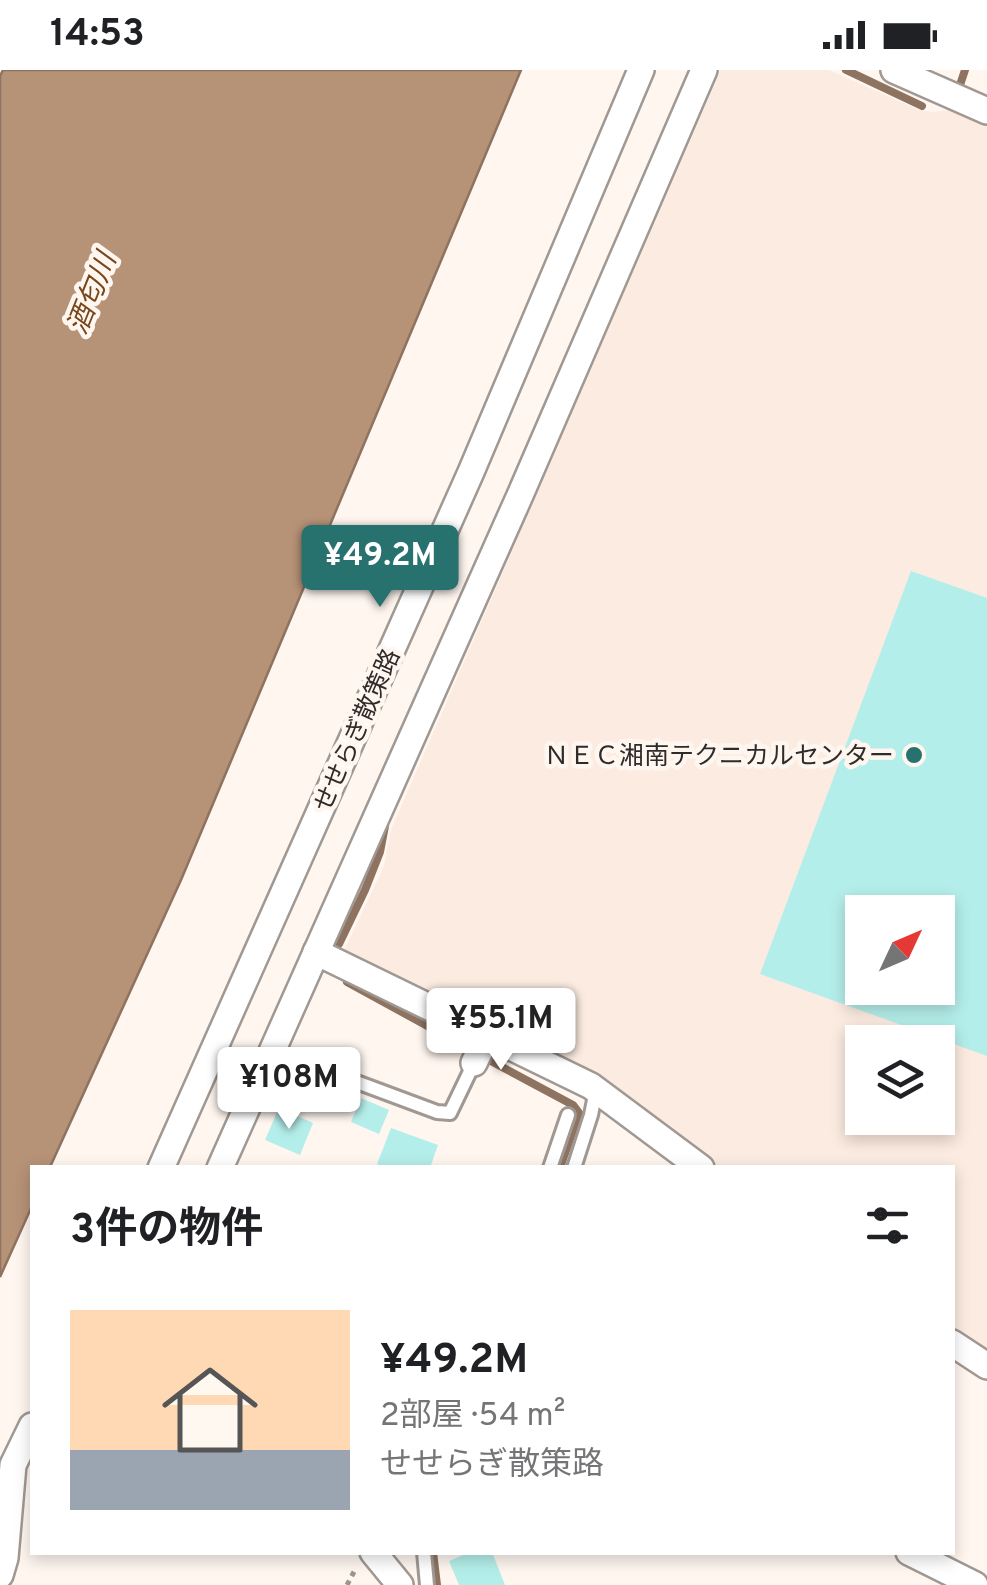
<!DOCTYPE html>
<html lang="ja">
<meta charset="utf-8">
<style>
:root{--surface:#fff;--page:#f6f6f6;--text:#202124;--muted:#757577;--line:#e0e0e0;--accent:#27716e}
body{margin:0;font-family:Overpass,"Noto Sans JP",sans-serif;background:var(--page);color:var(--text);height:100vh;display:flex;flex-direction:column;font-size:38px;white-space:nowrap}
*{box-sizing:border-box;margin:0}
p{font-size:32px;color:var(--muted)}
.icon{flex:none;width:55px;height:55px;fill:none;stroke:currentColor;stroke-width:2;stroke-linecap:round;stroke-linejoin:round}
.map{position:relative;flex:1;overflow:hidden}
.drawer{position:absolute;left:30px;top:1095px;width:925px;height:390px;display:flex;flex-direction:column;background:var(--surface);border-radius:0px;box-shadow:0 5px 15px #0003}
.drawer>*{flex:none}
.needle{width:65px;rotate:46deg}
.controls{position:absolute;left:845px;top:825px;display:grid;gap:20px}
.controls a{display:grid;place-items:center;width:110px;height:110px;border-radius:0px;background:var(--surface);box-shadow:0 5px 15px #0003;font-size:50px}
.price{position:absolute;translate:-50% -85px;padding:0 22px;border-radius:10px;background:#fff;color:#222;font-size:32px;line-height:65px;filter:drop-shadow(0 2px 5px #0008)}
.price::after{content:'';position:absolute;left:50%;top:60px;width:30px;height:22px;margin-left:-15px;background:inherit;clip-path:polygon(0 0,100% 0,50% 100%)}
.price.on{background:var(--accent);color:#fff}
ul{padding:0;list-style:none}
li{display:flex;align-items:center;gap:30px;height:250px;padding:0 40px}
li+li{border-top:2px solid var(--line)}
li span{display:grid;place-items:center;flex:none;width:280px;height:200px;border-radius:0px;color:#555}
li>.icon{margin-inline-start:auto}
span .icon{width:120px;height:120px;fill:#fffc;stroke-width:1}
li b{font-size:42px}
h2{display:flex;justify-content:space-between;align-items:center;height:120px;padding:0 40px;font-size:42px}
.status{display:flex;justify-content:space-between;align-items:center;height:70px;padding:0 50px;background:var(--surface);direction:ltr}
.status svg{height:28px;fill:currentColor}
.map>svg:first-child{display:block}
.built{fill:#fbebe0;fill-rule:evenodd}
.water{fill:#b69277;stroke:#8e7360;stroke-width:2.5}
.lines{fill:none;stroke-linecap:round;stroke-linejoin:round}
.stream{stroke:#8e7360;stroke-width:8}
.building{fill:#b4eeea;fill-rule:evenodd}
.lane-casing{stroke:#a09892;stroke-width:18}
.street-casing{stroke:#a09892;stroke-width:30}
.path{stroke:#9c9691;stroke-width:5;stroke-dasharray:5 5;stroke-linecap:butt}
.lane{stroke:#fff;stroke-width:12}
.street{stroke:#fff;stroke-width:25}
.poi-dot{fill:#27716e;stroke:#fff6f0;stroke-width:4}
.labels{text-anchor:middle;stroke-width:9;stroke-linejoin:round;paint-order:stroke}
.street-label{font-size:25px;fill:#2f2b29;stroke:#fff6f0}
.poi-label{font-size:25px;fill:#2f2b29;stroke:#fff6f0;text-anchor:end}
.water-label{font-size:28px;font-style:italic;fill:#78461b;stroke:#fff6f0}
</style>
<div class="status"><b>14:53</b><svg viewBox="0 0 49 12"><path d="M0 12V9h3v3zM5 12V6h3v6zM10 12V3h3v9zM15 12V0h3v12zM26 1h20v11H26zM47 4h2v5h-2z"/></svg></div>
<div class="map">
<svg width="987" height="1515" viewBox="0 0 987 1515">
<rect width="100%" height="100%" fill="#fff6f0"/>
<!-- built -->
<path class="built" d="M721,0h108l90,40 14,2 16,-2 38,12v1232l-34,-24 -1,-162 -233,-1 -126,-92 -243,-118 -6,-6 40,-85 7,-36zM862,842h76v76h-76zM862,972h76v76h-76z"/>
<!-- water -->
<polygon class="water" points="3,0 521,0 181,810 50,1097 32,1098 32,1136 0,1207 0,6"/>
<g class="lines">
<!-- stream -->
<g class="stream">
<polyline points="846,0 922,36"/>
<polyline points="960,15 965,0"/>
<polyline points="339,874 365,820 380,782 385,756"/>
<polyline points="347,912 464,976"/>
<polyline points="489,990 573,1035 579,1043 560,1098"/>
<polyline points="433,1482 437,1515"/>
</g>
</g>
<!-- building -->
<g class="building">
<path d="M911,501l76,27v458l-227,-82zM862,842h76v76h-76z"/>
<polygon points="361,1028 389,1040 379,1064 351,1052"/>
<polygon points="279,1038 313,1053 300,1085 265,1070"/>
<polygon points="391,1058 438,1075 430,1098 388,1098 377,1094"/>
<polygon points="470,1482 492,1482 505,1515 459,1515 449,1491"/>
</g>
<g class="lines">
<!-- lane casing -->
<g class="lane-casing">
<g id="lane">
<polyline points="292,988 437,1042 450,1043 474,993"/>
<polyline points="550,1098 568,1045"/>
<polyline points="574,1098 591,1045 596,1020"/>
<polyline points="424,1482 427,1515"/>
</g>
</g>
<!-- street casing -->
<g class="street-casing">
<g id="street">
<polyline points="894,0 987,41"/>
<polyline points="316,882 591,1016 701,1098"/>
<polyline points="474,993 487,966"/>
<polyline points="161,1098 471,402 641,0"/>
<polyline points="220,1098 521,423 704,0"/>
<polyline points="952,1273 987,1296"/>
<polyline points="373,1482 400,1515"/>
<polyline points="909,1482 975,1515"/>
<polyline points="0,1505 5,1488 13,1395 32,1356"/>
</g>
</g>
<!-- path -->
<polyline class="path" points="347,1515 356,1498"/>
<!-- lane -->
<use href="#lane" class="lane"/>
<!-- street -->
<use href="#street" class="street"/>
</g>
<!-- markers -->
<circle class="poi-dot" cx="914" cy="685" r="10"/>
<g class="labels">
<!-- street labels -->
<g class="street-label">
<text transform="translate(356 660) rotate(-66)" y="9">せせらぎ散策路</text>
</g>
<!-- poi labels -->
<g class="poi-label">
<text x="894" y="694">ＮＥＣ湘南テクニカルセンター</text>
</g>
<!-- water labels -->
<g class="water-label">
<text transform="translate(91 223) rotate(-68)" y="10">酒匂川</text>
</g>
</g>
</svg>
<div class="controls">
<a><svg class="needle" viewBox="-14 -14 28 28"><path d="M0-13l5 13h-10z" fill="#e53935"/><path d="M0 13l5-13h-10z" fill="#757577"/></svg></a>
<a><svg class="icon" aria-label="layers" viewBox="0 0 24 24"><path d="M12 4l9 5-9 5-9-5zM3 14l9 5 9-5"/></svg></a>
</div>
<b class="price on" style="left:380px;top:540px">¥49.2M</b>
<b class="price" style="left:501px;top:1003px">¥55.1M</b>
<b class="price" style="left:289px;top:1062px">¥108M</b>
<section class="drawer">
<h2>3件の物件<svg class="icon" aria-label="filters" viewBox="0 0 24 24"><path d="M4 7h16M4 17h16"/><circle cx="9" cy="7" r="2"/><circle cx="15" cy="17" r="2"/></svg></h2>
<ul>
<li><span style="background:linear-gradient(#ffd9b3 70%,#9aa5b1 0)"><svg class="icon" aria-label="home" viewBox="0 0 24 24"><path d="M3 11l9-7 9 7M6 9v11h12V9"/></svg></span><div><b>¥49.2M</b><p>2部屋 · 54 m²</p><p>せせらぎ散策路</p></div></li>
</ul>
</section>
</div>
